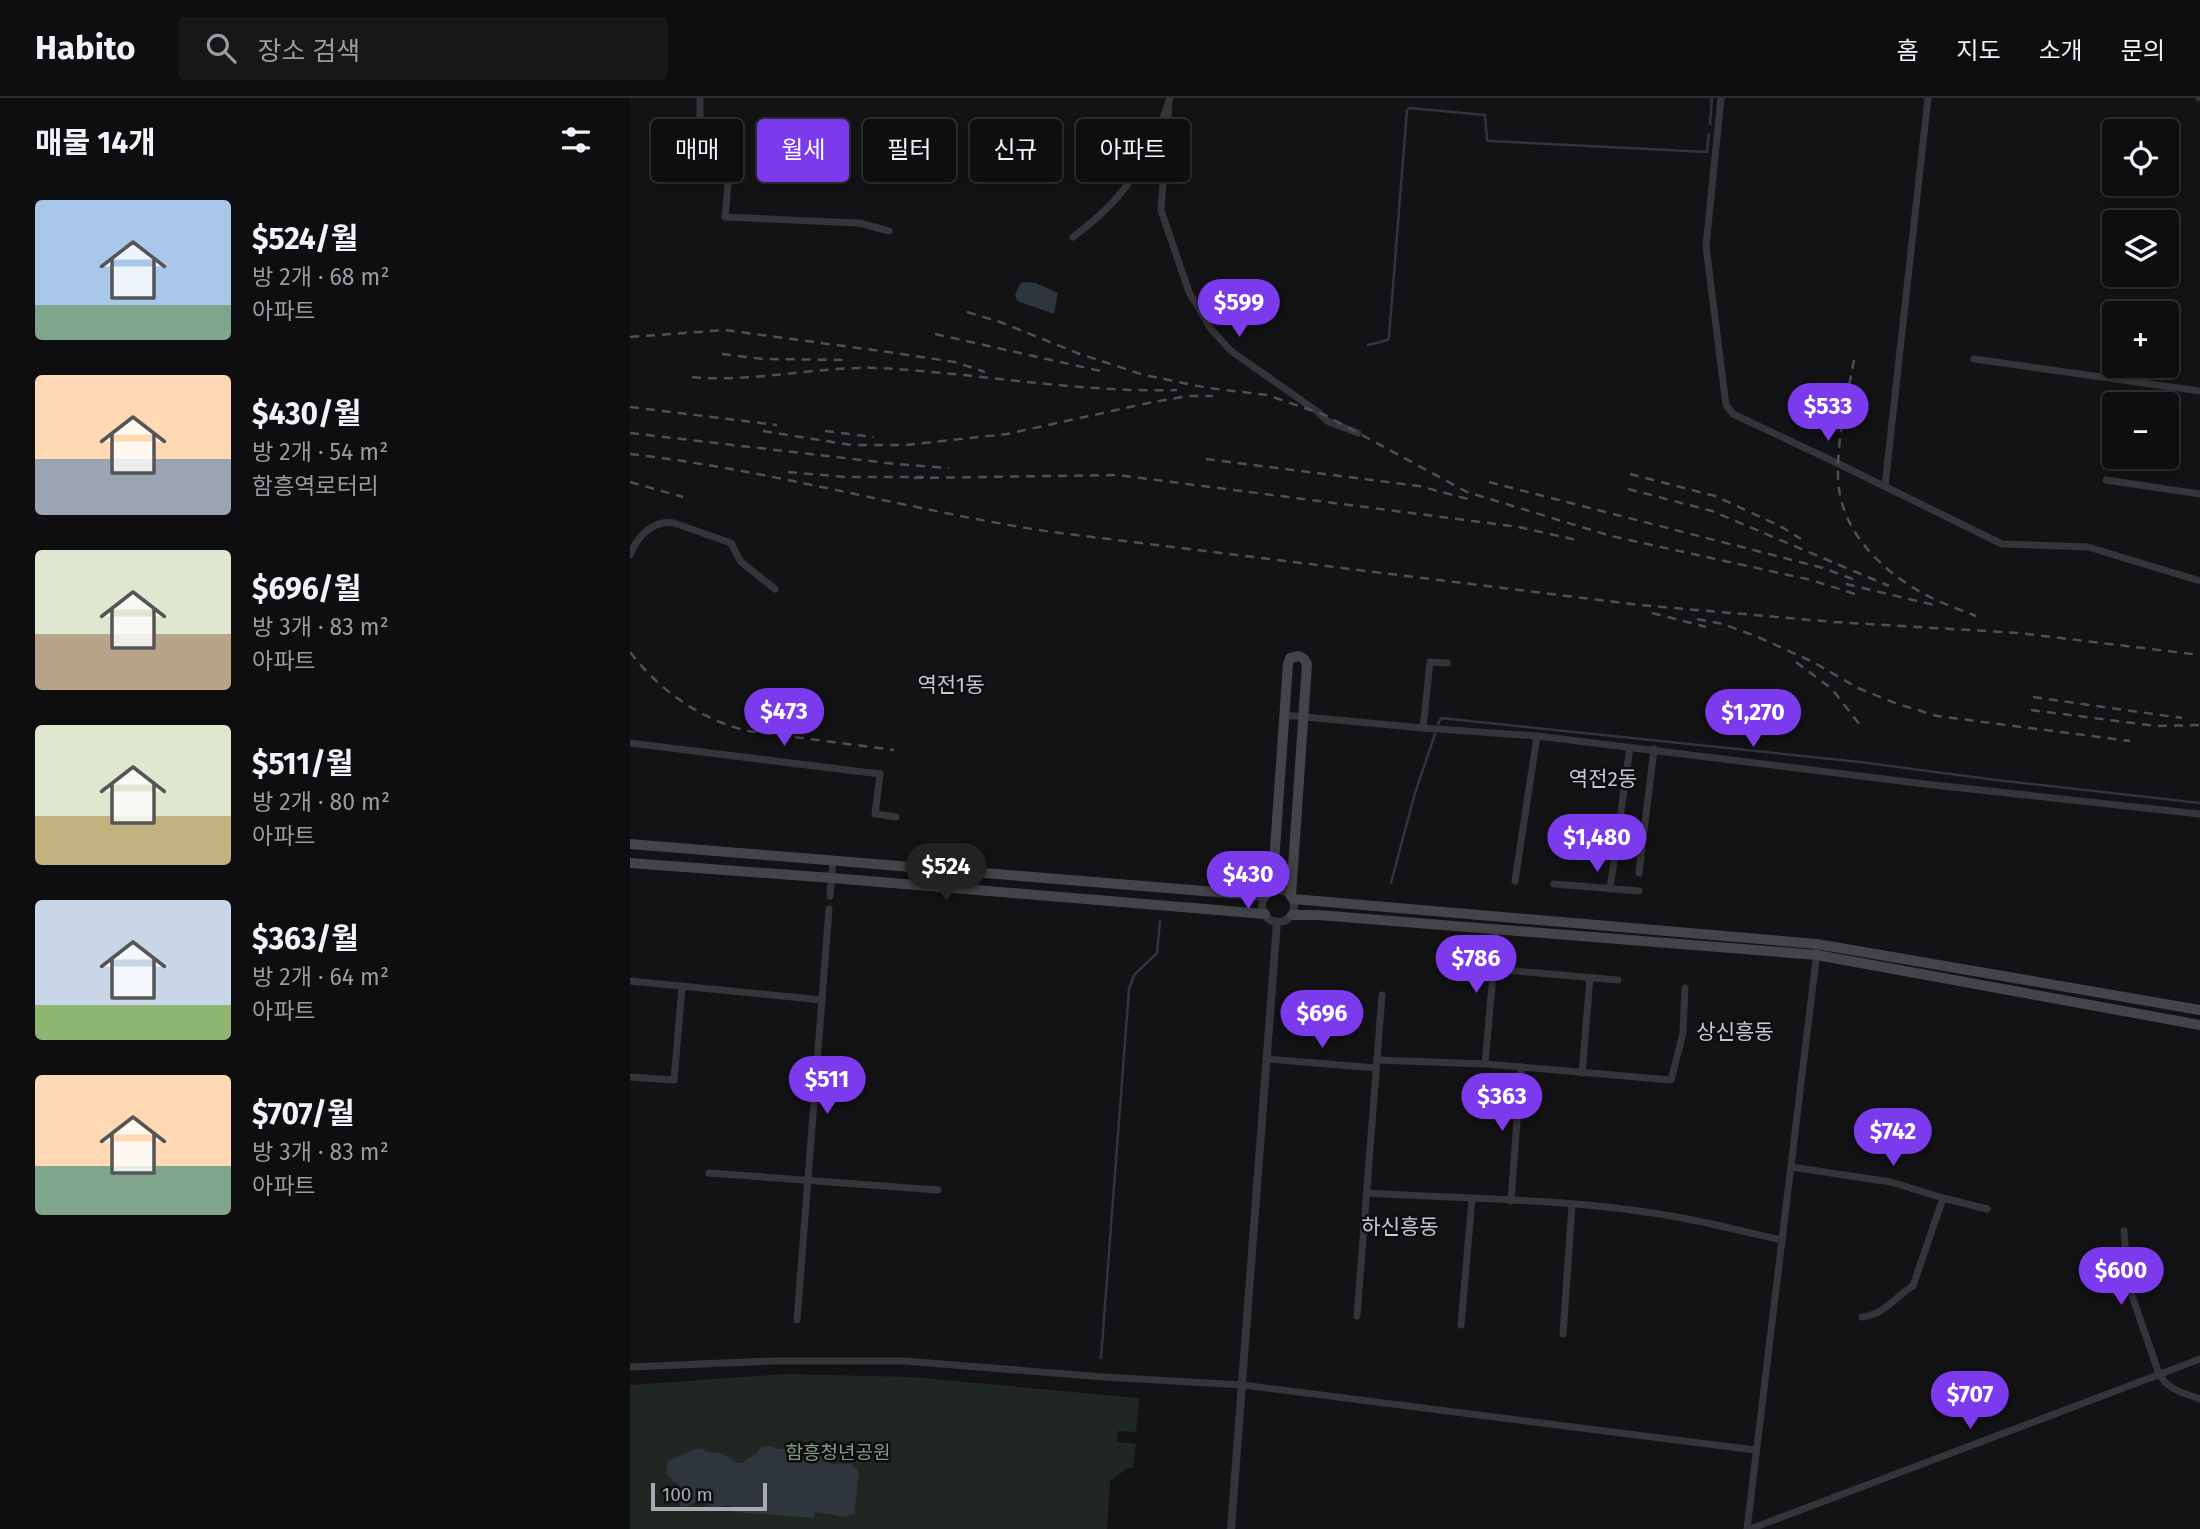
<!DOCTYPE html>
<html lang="ko">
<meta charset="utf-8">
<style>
:root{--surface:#0e0e10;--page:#171719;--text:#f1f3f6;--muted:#9b9c9f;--line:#2e2e30;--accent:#7c3aed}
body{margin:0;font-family:"Fira Sans","Noto Sans KR",sans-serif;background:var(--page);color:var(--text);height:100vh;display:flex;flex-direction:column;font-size:26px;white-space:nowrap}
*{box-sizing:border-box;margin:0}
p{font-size:23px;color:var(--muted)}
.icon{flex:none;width:38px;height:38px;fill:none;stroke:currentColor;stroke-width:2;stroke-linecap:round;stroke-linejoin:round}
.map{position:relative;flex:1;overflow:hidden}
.sheet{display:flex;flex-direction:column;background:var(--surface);width:630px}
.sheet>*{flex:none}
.top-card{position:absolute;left:21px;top:21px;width:665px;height:63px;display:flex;gap:14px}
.fabs{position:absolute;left:1472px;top:21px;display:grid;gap:14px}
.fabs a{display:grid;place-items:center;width:77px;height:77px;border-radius:7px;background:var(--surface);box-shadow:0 4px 10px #0003,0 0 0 2px var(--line);font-size:35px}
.scale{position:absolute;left:21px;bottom:18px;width:116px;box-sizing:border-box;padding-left:7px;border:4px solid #a7aab3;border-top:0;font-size:19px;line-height:24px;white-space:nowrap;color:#a7aab3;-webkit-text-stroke:5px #0e0e10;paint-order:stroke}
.price{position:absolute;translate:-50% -60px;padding:0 16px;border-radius:24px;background:var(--accent);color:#fff;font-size:23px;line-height:46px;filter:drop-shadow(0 2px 4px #0008)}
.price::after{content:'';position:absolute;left:50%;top:42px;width:21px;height:16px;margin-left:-10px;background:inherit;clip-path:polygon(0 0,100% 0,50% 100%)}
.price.active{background:#222;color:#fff}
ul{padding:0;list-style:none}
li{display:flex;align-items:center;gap:21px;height:175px;padding:0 35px}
li span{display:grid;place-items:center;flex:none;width:196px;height:140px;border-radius:7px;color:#555}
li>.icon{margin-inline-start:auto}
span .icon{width:84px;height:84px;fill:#fffc;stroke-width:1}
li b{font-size:30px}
h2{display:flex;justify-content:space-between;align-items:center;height:84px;padding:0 35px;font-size:30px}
.chip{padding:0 24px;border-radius:7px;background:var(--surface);box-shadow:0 4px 10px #0003,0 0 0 2px var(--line);font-size:24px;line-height:63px}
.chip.active{background:var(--accent);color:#fff}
header{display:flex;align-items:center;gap:42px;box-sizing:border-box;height:98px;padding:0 35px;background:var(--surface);border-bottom:2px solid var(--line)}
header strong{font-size:33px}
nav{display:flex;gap:38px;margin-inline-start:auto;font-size:24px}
.search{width:490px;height:63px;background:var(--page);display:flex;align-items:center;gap:18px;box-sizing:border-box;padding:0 24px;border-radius:7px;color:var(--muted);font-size:26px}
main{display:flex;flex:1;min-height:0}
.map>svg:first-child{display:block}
.green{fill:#202621}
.water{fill:#2e353c}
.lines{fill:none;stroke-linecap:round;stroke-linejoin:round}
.stream{stroke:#2e353c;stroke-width:2.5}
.minor{stroke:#353539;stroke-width:7}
.tertiary{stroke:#353539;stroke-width:8}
.secondary{stroke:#434449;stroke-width:10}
.rail{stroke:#4e4f54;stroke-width:2.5;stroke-dasharray:9 7;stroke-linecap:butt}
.labels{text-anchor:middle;stroke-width:5;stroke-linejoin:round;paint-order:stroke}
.park-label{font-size:19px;fill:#809c84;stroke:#0e0e10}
.neighbourhood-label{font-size:21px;fill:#c7c9d0;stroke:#0e0e10}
</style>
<header>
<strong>Habito</strong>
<div class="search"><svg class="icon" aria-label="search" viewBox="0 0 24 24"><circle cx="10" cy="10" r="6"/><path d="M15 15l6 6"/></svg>장소 검색</div>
<nav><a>홈</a><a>지도</a><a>소개</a><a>문의</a></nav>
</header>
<main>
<section class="sheet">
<h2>매물 14개<svg class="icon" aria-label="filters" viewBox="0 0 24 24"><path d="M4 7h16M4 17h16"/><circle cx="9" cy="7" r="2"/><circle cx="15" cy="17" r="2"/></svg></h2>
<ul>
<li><span style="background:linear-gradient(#a9c7e8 75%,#7fa58c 0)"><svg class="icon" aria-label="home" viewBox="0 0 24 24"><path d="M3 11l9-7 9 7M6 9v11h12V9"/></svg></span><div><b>$524/월</b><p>방 2개 · 68 m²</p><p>아파트</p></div></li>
<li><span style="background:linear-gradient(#ffd9b3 60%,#9aa5b1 0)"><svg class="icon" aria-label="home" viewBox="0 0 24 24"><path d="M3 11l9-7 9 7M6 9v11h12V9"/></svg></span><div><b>$430/월</b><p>방 2개 · 54 m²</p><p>함흥역로터리</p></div></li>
<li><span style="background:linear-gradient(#dfe7d0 60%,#b9a48a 0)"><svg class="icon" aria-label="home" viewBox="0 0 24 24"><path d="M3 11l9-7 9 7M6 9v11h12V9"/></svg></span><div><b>$696/월</b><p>방 3개 · 83 m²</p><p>아파트</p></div></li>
<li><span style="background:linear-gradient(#dfe7d0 65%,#c2b280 0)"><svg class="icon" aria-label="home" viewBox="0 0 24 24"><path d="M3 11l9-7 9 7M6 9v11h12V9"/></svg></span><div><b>$511/월</b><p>방 2개 · 80 m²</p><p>아파트</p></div></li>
<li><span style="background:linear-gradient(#c9d6e8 75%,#8fb573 0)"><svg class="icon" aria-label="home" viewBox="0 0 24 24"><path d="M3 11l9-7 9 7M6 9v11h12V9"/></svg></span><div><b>$363/월</b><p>방 2개 · 64 m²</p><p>아파트</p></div></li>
<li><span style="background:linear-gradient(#ffd9b3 65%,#7fa58c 0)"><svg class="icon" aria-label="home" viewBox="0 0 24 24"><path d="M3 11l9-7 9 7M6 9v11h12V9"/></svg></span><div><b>$707/월</b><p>방 3개 · 83 m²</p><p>아파트</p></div></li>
</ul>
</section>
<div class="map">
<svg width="1570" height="1431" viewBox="0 0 1570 1431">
<rect width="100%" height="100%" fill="#131315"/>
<!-- green -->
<polygon class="green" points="155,1276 281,1279 509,1300 506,1334 488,1333 487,1344 506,1346 503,1370 498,1370 480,1383 477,1431 0,1431 0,1287"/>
<!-- water -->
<g class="water">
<polygon points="393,184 406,185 428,195 424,216 387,203 385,197 390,186"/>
<path d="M139,1348l10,3 37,1 7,3 9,11 19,-1 8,9 -5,42 -10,3 -29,-5 -1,6 -80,-6 -2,-5 -6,-2 -12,5c-10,-8 -16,-11 -27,-3l-7,-1 -3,-16 3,-3 -1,-3 -6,-2 -7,-9 2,-12 28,-12 8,-1 1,4 16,1 16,10h4l16,-10 4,-6z"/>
</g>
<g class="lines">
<!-- stream -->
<g class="stream">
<polyline points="1080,26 1082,0"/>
<polyline points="738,247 758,242 759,238 777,12 780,10 855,17 857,42 859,43 1077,54 1079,36"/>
<polyline points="808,626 811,620 1230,664 1366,682 1570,705"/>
<polyline points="761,785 785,695 805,636"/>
<polyline points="471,1260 499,891 504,877 527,855 530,823"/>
</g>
<!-- minor -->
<g class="minor">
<polyline points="70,0 70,31 85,47 101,54 95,119 229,125 259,133"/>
<polyline points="1091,0 1076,148 1096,307 1103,316 1209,366 1372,446 1458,449 1570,483"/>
<polyline points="1569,0 1570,0"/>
<polyline points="539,5 531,112 559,194 581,231 601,253 688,314 697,323 728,335"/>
<path d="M443,139c12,-9 24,-19 34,-29 28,-26 52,-74 63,-110"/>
<polyline points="1344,261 1570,293"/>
<polyline points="1476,382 1570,396"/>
<polyline points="1255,388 1298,0"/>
<path d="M0,457c7,-18 23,-36 44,-32l57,20 10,19 34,27"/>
<polyline points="654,617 793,630 907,638 1295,686 1570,716"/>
<polyline points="793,630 800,564 817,565"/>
<polyline points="0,645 250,676 245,716 266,719"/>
<polyline points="1009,775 1024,651"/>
<polyline points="885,783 907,638"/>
<polyline points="924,786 1009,793"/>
<polyline points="980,791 1000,649"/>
<polyline points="200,798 203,763"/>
<polyline points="862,871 988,882"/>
<polyline points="0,883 192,902"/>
<polyline points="636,961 746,970"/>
<polyline points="747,962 855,966 1041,982 1053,935 1055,890"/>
<polyline points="855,966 867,831"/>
<polyline points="952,975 960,880"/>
<polyline points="0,979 44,982 52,889"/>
<polyline points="1161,1069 1261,1084 1313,1100 1357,1111"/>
<polyline points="79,1075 308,1092"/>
<path d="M737,1095c103,6 215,6 315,25 34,6 67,15 100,22"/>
<polyline points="881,1103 891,969"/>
<path d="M1494,1133l4,53 31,90c9,16 25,19 41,25"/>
<polyline points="727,1218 752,897"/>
<path d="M1232,1219c22,-2 33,-20 51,-31l30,-88"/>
<polyline points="167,1222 199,811"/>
<polyline points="831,1227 842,1101"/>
<polyline points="933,1236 942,1107"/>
<polyline points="0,1269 143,1263 274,1263 474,1279 612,1287 1125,1352"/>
<polyline points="1117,1431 1187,853"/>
<polyline points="1120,1431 1570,1261"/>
</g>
<!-- tertiary -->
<g class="tertiary">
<circle cx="648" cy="808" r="16"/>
<polyline points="601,1431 647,824"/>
</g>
<!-- secondary -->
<g class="secondary">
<polyline points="0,746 635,798"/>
<polyline points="0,765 202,780 635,816"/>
<polyline points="642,793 658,566 660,560 669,558 674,561 677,566 661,798"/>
<polyline points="663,801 1187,846 1570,912"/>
<polyline points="662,817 688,817 1187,857 1570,927"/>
</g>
<!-- rail -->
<g class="rail">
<polyline points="337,214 370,224 450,256 514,277 578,290 637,297 695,317 837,394 981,438 1181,482 1225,496"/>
<polyline points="305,236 475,274"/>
<polyline points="0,239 95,232 258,254 325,264 355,274"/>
<polyline points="92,256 133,261 218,262"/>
<path d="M1224,262c-7,38 -17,78 -16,117 1,55 47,98 94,121 14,7 29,12 44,18"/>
<path d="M62,279c62,6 124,-11 186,-9 100,5 199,25 299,22"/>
<polyline points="0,309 147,327"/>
<polyline points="133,333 221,347 276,347 377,336 523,304 558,298 583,298"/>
<polyline points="195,333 244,339"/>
<polyline points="0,335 266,366 319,370"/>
<path d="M0,356c142,16 281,57 422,78l588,73 194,17 185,11 181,22"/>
<polyline points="576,361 789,388 838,401"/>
<polyline points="158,374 215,379 294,379"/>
<polyline points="1000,376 1085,398 1150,428 1171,441"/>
<polyline points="284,380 488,377 889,429 946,442"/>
<polyline points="0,384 53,399"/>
<polyline points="859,384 1193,470 1228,483"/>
<polyline points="998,391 1082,413 1259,488"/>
<polyline points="1216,486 1304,507"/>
<polyline points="1022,515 1076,529"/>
<polyline points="1067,521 1093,526 1128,539 1183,564 1228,590 1265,605 1307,618 1500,643"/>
<path d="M0,554c29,38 71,68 118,79l146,19"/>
<polyline points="1166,564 1202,591 1230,627"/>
<polyline points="1403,599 1552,620"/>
<polyline points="1401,612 1526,628 1570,627"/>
</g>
</g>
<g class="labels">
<!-- park labels -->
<g class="park-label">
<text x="208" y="1361">함흥청년공원</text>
</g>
<!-- neighbourhood labels -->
<g class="neighbourhood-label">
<text x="321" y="594">역전1동</text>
<text x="973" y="688">역전2동</text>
<text x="1105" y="941">상신흥동</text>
<text x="770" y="1136">하신흥동</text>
</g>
</g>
</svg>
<div class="fabs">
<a><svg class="icon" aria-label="locate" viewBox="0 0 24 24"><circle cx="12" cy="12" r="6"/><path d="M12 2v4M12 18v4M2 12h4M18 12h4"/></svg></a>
<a><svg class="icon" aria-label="layers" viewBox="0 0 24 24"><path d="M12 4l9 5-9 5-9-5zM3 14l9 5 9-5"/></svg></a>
<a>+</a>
<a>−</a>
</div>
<div class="scale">100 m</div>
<b class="price" style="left:609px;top:241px">$599</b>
<b class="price" style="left:1198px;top:345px">$533</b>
<b class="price" style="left:154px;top:650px">$473</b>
<b class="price" style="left:1123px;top:651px">$1,270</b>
<b class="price" style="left:967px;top:776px">$1,480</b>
<b class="price active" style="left:316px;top:805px">$524</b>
<b class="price" style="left:618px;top:813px">$430</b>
<b class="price" style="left:846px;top:897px">$786</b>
<b class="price" style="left:692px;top:952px">$696</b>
<b class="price" style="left:197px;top:1018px">$511</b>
<b class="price" style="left:872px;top:1035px">$363</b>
<b class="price" style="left:1263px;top:1070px">$742</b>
<b class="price" style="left:1491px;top:1209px">$600</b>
<b class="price" style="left:1340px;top:1333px">$707</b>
<div class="top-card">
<a class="chip">매매</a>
<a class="chip active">월세</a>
<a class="chip">필터</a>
<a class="chip">신규</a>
<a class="chip">아파트</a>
</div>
</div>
</main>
